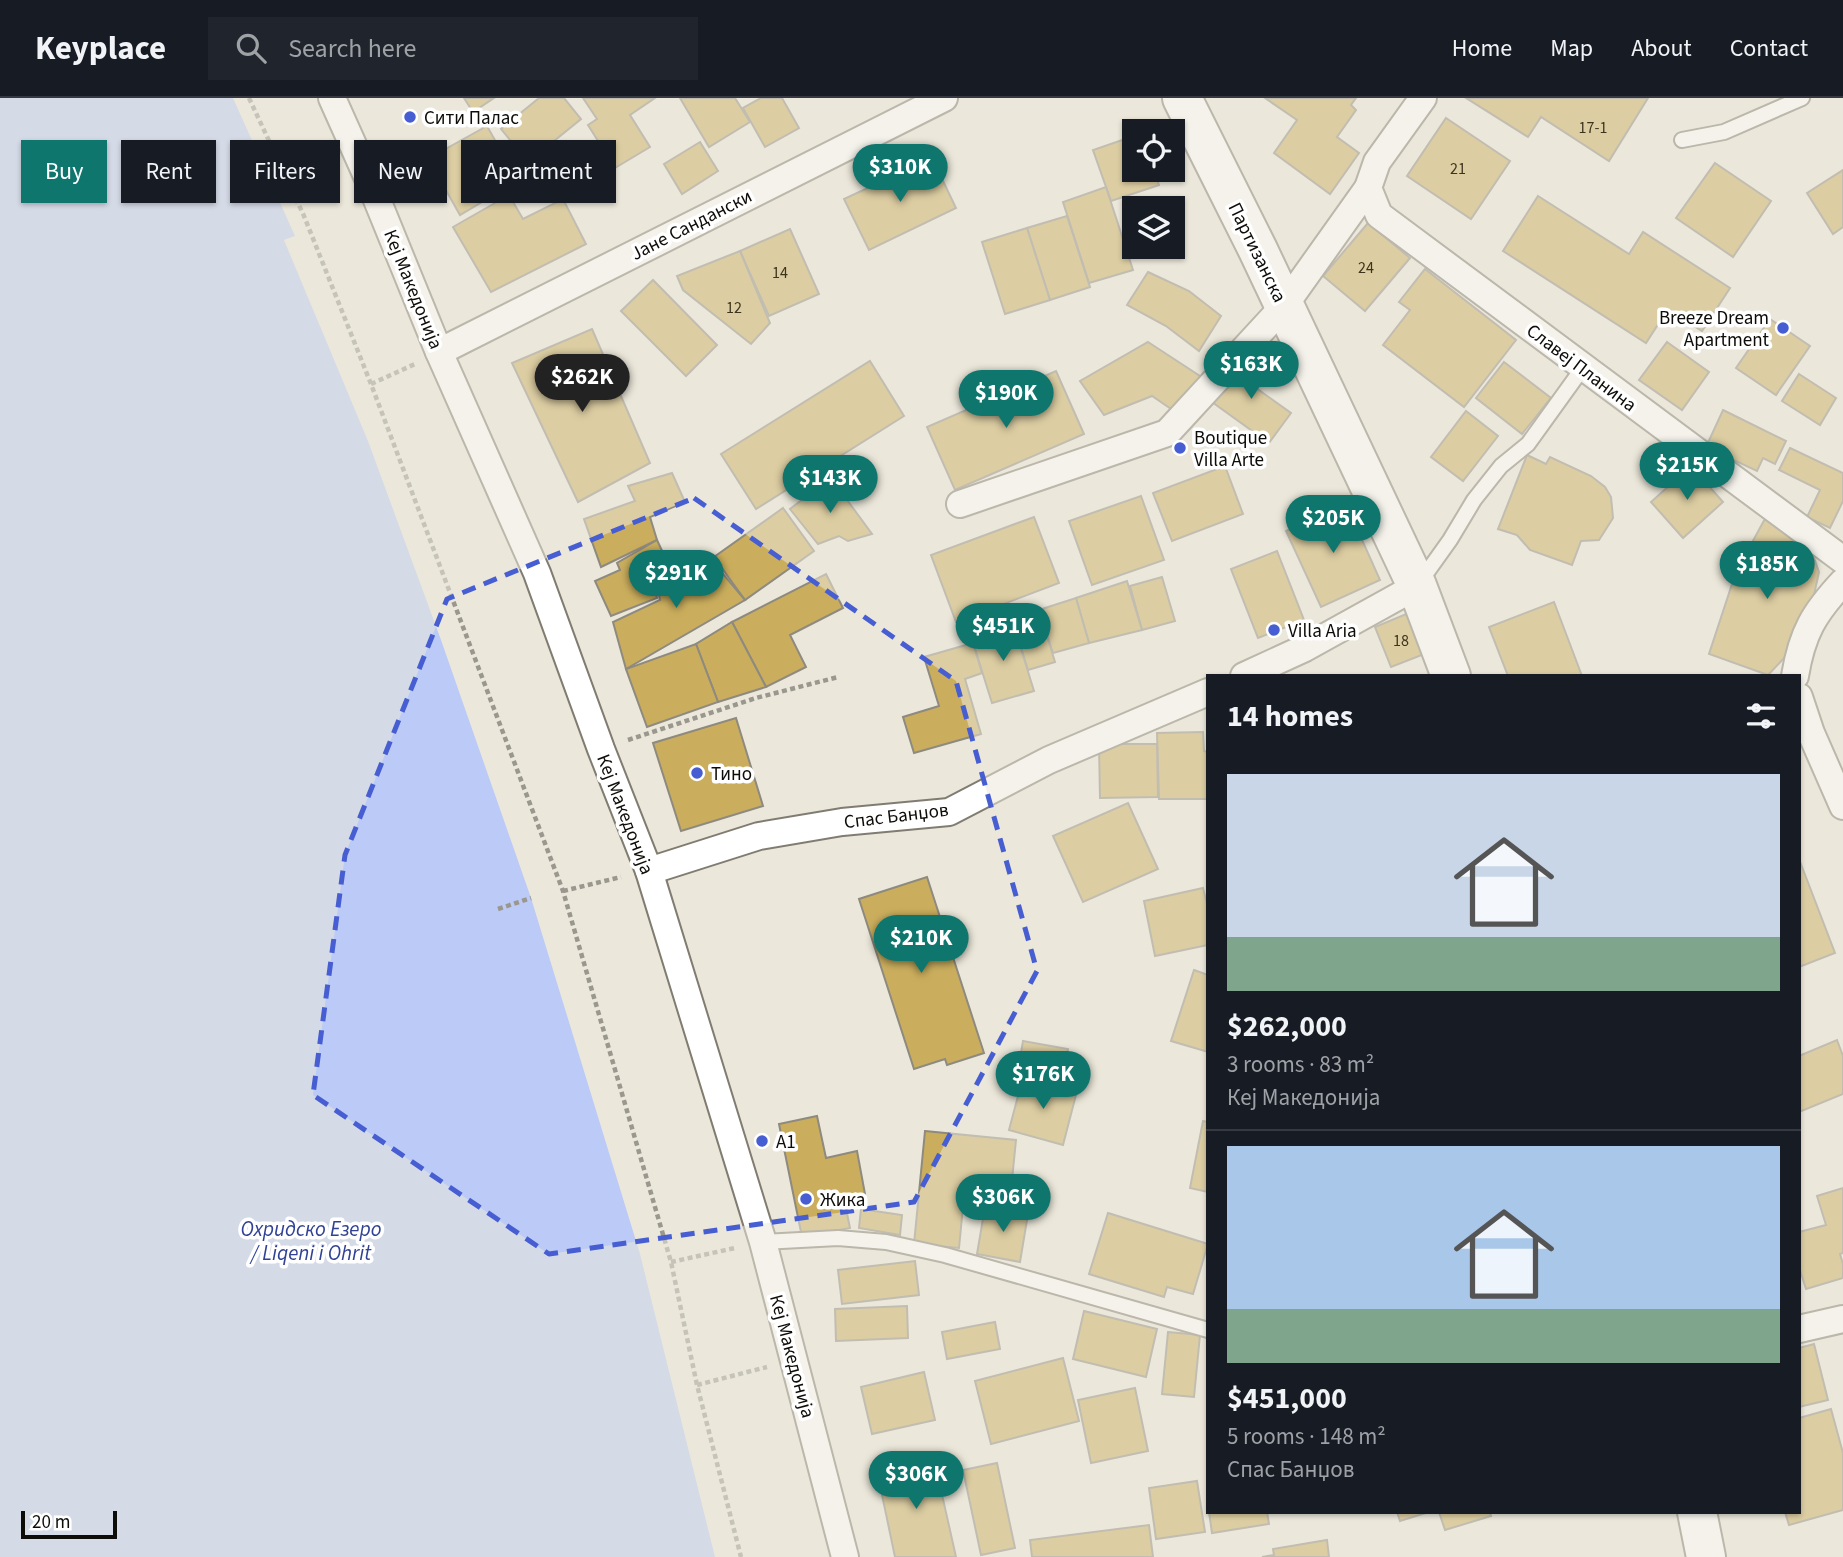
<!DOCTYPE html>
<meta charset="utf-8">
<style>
:root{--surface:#171b24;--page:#20242c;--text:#f1f3f6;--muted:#9ea1a6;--line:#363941;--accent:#0f766e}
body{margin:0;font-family:"Source Sans 3",sans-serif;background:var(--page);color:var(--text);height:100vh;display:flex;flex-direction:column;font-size:26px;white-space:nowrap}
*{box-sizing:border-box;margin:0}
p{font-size:23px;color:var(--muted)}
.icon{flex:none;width:38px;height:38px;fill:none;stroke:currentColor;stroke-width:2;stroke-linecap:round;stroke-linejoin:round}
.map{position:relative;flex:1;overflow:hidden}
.side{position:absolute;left:1206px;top:576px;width:595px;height:840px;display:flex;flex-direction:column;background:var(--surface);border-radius:0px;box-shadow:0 2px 5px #0004}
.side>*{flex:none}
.hud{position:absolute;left:21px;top:42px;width:665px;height:63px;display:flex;gap:14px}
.controls{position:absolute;left:1122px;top:21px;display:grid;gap:14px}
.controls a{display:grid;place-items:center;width:63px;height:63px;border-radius:0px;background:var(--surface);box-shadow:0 2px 5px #0004;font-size:35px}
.scale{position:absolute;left:21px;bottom:18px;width:96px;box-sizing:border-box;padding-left:7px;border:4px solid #0d0c08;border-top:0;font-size:19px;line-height:24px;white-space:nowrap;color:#0d0c08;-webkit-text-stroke:5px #fff;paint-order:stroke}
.price{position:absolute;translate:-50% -60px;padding:0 16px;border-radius:24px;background:var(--accent);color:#fff;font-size:23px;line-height:46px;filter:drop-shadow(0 2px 4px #0008)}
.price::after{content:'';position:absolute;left:50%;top:42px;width:21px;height:16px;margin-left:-10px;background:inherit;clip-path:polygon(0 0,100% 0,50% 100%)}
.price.active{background:#222;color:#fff}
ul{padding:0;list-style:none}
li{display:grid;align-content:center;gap:14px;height:371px;padding:0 21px}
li+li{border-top:2px solid var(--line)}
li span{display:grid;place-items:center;height:217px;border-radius:0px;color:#555}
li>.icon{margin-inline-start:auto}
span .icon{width:126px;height:126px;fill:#fffc;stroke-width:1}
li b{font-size:30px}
h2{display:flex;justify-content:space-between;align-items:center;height:84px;padding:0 21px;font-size:30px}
.chip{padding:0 24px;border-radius:0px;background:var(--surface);box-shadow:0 2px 5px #0004;font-size:24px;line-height:63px}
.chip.active{background:var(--accent);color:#fff}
header{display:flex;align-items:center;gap:42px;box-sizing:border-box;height:98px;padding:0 35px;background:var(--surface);border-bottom:2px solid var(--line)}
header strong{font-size:33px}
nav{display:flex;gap:38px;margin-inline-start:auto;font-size:24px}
.search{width:490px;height:63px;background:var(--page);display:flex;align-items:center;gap:18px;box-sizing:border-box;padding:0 24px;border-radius:0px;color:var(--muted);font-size:26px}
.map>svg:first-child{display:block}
.water{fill:#bbcaf6}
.building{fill:#cbae5d;stroke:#8e8a7f;stroke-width:2}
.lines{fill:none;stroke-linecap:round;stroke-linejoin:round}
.lane-casing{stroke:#807c71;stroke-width:18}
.street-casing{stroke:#807c71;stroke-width:30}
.secondary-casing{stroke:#807c71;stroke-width:42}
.path{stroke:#9a978e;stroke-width:4.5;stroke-dasharray:5 3.5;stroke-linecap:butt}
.lane{stroke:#fff;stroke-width:14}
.street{stroke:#fff;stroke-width:26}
.secondary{stroke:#fff;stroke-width:38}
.marked{fill:none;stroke:#465ed2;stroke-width:5;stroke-dasharray:14 9;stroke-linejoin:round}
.poi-dot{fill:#465ed2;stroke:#fff;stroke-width:2.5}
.labels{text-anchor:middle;stroke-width:7;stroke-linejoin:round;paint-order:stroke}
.number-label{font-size:16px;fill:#3c341d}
.poi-label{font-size:19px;fill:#0d0c08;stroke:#fff;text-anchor:start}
.street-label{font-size:19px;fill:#0d0c08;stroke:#fff}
.water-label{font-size:21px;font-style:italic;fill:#314295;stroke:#fff}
</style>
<header>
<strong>Keyplace</strong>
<div class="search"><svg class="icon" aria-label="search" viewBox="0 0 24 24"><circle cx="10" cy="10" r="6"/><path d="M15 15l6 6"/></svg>Search here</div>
<nav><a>Home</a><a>Map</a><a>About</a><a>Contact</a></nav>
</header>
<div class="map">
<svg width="1843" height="1459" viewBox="0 0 1843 1459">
<rect width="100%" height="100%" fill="#ebe7da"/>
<!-- water -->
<polygon class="water" points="0,0 233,0 295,138 284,142 368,343 441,542 531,800 640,1156 715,1459 0,1459"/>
<!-- building -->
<g class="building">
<polygon points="464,0 494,0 473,14"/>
<polygon points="539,0 564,0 581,21 528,64 501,31"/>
<polygon points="583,0 655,0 630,17 650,49 615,70 588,27 597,21"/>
<polygon points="680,0 735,0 750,24 709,49"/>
<polygon points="761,0 782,0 799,30 765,49 743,10"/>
<polygon points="1265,0 1356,0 1351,7 1356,12 1337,39 1359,55 1330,96 1274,55 1297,22"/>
<polygon points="1466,0 1648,0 1609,63 1541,19 1528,39"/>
<polygon points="1446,20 1510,63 1471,121 1407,78"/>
<polygon points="487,28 505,60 491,68 504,91 460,117 430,64 433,58"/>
<polygon points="1134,38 1134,72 1154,72 1159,87 1111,103 1093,52"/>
<polygon points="700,44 718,73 682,96 664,66"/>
<polygon points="932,60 956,110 869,152 844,101"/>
<polygon points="1715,65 1771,103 1733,159 1676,120"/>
<polygon points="1843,72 1843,129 1833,136 1807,95"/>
<polygon points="1106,89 1133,172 1089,185 1063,104"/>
<polygon points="509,97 523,121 563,101 586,146 491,194 453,129"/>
<polygon points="1538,98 1629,156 1643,134 1730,190 1702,233 1668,211 1646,245 1503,153"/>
<polygon points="1067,118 1090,189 1050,202 1027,130"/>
<polygon points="1368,125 1410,160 1365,213 1323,178"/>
<polygon points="1027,130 1050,202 1005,216 982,144"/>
<polygon points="790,131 819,196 769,218 740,153"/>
<polygon points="740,153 770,225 751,246 683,192 677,178"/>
<polygon points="1425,171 1516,242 1464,309 1383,247 1410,212 1399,204"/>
<polygon points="1148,174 1189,193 1221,218 1199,253 1166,228 1127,207"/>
<polygon points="653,182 717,247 686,278 621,213"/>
<polygon points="1770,221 1810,248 1776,297 1736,270"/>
<polygon points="592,231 650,365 578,404 512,265"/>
<polygon points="1148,244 1203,280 1174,313 1152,298 1104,317 1080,283"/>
<polygon points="1667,244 1709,274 1682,312 1639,282"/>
<polygon points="1247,256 1266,269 1252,287 1291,315 1269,345 1212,304"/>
<polygon points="870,263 904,318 756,411 721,356"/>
<polygon points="1504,264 1551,300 1522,336 1476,300"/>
<polygon points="1056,273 1084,336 955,392 927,329"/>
<polygon points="1799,276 1836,300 1820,327 1782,303"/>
<polygon points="1723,312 1786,343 1775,366 1763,360 1757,373 1706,349"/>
<polygon points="1466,313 1498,338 1463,383 1431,359"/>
<polygon points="1790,350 1843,375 1843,403 1830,430 1807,419 1820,392 1779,372"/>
<polygon points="1527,357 1546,366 1550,359 1591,378 1605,389 1611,399 1613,420 1599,442 1581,443 1572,467 1530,452 1517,437 1498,431"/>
<polygon points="1225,368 1243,416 1172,443 1153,395"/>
<polygon points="1691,368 1723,404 1683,440 1651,404"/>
<polygon points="672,375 685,404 650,419 657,442 601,469 584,421 635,403 628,388"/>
<polygon points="831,380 872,436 848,443 839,438 818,446 790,411"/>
<polygon points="1141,398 1164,462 1092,487 1069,423"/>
<polygon points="1346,406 1380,482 1321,509 1286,433"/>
<polygon points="783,410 814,453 745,502 714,459"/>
<polygon points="1767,417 1813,457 1819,474 1814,497 1788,556 1768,577 1709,556 1736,474"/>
<polygon points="1034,419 1059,485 956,524 931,457"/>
<polygon points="657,442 671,472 653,486 657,500 611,518 595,483 620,472 617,465"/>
<polygon points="1277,453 1304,522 1258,540 1231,471"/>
<polygon points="708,458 745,502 626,571 613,524 660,502 656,484 687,461 691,470"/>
<polygon points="826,476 843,510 790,537 806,569 766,589 732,524"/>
<polygon points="1162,479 1175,523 1142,532 1130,488"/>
<polygon points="1127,483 1142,532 1089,545 1076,500"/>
<polygon points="1076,500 1089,545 1053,555 1039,512"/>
<polygon points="1554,504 1582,578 1508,578 1489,529"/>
<polygon points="1039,512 1055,564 1028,572 1012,520"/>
<polygon points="1411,514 1427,555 1391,569 1375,529"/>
<polygon points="732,524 766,589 718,604 696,546"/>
<polygon points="1013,525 1034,593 992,605 971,538"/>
<polygon points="973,545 982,575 965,581 981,636 914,655 903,619 939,608 924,559"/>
<polygon points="696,546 718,604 647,629 626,571"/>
<polygon points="736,620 763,708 681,733 653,645"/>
<polygon points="1203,634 1204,653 1208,654 1208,701 1159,701 1157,635"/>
<polygon points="1099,646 1157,646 1158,699 1100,700"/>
<polygon points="1128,705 1158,771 1083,804 1053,738"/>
<polygon points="1799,761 1835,855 1799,869"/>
<polygon points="927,779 984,955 947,967 945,961 914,971 859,801"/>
<polygon points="1203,790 1208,810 1208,847 1155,858 1144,803"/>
<polygon points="1194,872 1208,877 1208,954 1171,943"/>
<polygon points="1837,942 1843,958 1843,996 1799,1014 1799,958"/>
<polygon points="1023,943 1068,951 1064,974 1019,966"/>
<polygon points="1023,979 1077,993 1063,1047 1009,1032"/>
<polygon points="817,1018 826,1060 857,1053 865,1096 844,1101 850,1130 802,1139 779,1026"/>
<polygon points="1203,1023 1208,1024 1208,1094 1190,1090"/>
<polygon points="925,1033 1016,1042 1011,1092 965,1088 959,1150 914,1146"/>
<polygon points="1843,1090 1843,1155 1840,1156 1843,1166 1843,1180 1806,1191 1799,1169 1799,1134 1826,1127 1817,1098"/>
<polygon points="985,1109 1028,1116 1020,1164 977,1156"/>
<polygon points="861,1111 902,1117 900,1137 859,1130"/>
<polygon points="1108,1115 1208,1146 1193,1196 1167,1189 1164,1199 1089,1176"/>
<polygon points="915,1163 919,1197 842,1206 838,1172"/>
<polygon points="907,1208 908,1240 836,1243 835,1211"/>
<polygon points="1084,1213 1157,1231 1146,1279 1073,1261"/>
<polygon points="995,1224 1000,1251 947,1261 942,1234"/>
<polygon points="1168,1234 1200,1237 1194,1299 1162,1296"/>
<polygon points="1814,1246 1828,1302 1799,1309 1799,1250"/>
<polygon points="1063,1260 1079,1323 991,1346 975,1283"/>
<polygon points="924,1274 935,1322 872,1336 861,1289"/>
<polygon points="1135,1290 1148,1353 1091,1365 1078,1302"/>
<polygon points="1831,1311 1843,1355 1843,1412 1789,1427 1785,1414 1799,1414 1799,1320"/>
<polygon points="934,1361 956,1459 895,1459 877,1373"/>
<polygon points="997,1365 1015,1450 981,1457 963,1372"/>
<polygon points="1197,1383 1205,1434 1156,1441 1149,1390"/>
<polygon points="1209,1414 1267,1414 1269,1426 1212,1435"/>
<polygon points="1397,1414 1429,1414 1400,1423"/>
<polygon points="1439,1414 1490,1414 1491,1418 1445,1432"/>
<polygon points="1149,1427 1153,1459 1032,1459 1030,1442"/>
<polygon points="1327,1442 1329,1459 1262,1459 1274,1457 1273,1451"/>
</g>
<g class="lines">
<!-- lane casing -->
<g class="lane-casing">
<g id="lane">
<polyline points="1682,42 1724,34 1802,0"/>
<polyline points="1420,484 1450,442 1474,402 1501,368 1528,346 1582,271"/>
<polyline points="763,1144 838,1140 886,1144 945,1157 1208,1232"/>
</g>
</g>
<!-- street casing -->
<g class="street-casing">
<g id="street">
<polyline points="332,0 371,87 439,254 537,475 601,651 649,773 763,1144 845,1459"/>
<polyline points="1423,0 1377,64 1368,90 1379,117 1843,462"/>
<polyline points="439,254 944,0"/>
<polyline points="960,406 1167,335 1284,208 1368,90"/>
<polyline points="1244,578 1305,550 1417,488"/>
<path d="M1795,578c7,-43 19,-63 48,-94"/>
<polyline points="1799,599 1811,635 1843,708"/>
<polyline points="649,773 759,738 842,724 949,714 1049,662 1208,594"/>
<polyline points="1799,1231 1843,1221"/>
</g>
</g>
<!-- secondary casing -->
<g class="secondary-casing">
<g id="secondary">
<polyline points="1182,0 1258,152 1417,488 1451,578"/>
<polyline points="1697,1414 1706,1459"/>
</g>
</g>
<!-- path -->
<g class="path">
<polyline points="249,0 304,118 371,286 563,793 671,1164 697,1287 741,1459"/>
<polyline points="371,286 415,266"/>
<polyline points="628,642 756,600 838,579"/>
<polyline points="563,793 621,779"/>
<polyline points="498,811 531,800"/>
<polyline points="671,1164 735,1150"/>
<polyline points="697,1287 767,1269"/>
</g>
<!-- lane -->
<use href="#lane" class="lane"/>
<!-- street -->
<use href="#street" class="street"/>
<!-- secondary -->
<use href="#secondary" class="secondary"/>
</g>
<!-- marked area -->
<path d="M0 0H1843V1459H0ZM694,400l262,183 81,290 -123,231 -365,52 -236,-159 32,-240 102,-256z" fill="#ebe7da" fill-opacity=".55" fill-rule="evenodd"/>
<path class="marked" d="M694,400l262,183 81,290 -123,231 -365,52 -236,-159 32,-240 102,-256z"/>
<!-- markers -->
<g class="poi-dot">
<circle cx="410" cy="19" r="7"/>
<circle cx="1783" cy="230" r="7"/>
<circle cx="1180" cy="350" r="7"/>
<circle cx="1274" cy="532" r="7"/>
<circle cx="697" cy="675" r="7"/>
<circle cx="762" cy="1043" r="7"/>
<circle cx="806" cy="1101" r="7"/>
</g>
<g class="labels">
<!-- number labels -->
<g class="number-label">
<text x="1593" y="35">17-1</text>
<text x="1458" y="76">21</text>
<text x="1366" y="175">24</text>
<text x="780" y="180">14</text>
<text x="734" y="215">12</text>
<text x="1401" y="548">18</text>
</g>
<!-- poi labels -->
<g class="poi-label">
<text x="424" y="26">Сити Палас</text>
<text x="1769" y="226" text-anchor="end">Breeze Dream<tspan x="1769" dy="22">Apartment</tspan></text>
<text x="1194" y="346">Boutique<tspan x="1194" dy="22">Villa Arte</tspan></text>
<text x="1288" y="539">Villa Aria</text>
<text x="711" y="682">Тино</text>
<text x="776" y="1050">A1</text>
<text x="820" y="1108">Жика</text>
</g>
<!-- street labels -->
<g class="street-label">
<text transform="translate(691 126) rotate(-27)" y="7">Јане Сандански</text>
<text transform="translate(1258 154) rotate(64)" y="7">Партизанска</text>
<text transform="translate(414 191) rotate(68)" y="7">Кеј Македонија</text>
<text transform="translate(1582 269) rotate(37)" y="7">Славеј Планина</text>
<text transform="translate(626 716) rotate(69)" y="7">Кеј Македонија</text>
<text transform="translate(896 717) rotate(-7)" y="7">Спас Банџов</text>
<text transform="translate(793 1258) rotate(75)" y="7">Кеј Македонија</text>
</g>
<!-- water labels -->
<g class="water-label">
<text x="311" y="1138">Охридско Езеро<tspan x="311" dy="24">/ Liqeni i Ohrit</tspan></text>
</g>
</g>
</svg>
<div class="controls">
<a><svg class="icon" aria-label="locate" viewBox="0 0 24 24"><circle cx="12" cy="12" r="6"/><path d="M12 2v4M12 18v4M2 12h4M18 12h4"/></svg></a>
<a><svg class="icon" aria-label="layers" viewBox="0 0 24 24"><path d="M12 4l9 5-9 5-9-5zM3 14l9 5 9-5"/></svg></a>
</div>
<div class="scale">20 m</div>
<b class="price" style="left:900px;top:106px">$310K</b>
<b class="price" style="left:1251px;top:303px">$163K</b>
<b class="price active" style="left:582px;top:316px">$262K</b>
<b class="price" style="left:1006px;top:332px">$190K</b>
<b class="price" style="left:1687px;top:404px">$215K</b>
<b class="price" style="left:830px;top:417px">$143K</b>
<b class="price" style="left:1333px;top:457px">$205K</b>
<b class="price" style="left:1767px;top:503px">$185K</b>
<b class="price" style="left:676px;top:512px">$291K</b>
<b class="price" style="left:1003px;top:565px">$451K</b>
<b class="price" style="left:921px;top:877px">$210K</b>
<b class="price" style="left:1043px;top:1013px">$176K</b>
<b class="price" style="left:1003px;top:1136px">$306K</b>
<b class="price" style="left:916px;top:1413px">$306K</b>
<div class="hud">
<a class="chip active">Buy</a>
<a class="chip">Rent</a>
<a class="chip">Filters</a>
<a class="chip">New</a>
<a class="chip">Apartment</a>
</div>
<section class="side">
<h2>14 homes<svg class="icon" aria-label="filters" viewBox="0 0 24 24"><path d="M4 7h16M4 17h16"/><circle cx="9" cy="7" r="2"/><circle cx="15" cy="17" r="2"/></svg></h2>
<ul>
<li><span style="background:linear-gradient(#c9d6e8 75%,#7fa58c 0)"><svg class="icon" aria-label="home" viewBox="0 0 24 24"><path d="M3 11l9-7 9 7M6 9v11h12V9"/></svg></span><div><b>$262,000</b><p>3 rooms · 83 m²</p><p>Кеј Македонија</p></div></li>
<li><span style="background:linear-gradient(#a9c7e8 75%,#7fa58c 0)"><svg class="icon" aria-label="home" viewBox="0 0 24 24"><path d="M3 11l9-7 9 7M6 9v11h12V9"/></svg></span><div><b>$451,000</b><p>5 rooms · 148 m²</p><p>Спас Банџов</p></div></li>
</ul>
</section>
</div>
